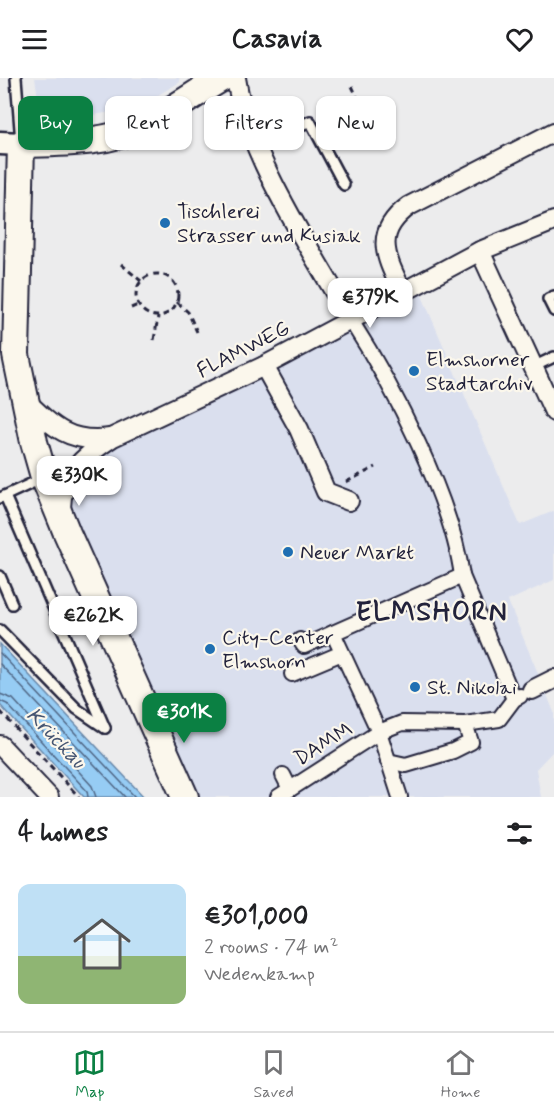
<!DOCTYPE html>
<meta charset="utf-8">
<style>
:root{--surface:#fff;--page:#f2f2f2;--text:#202124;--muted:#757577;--line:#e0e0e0;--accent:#0b8043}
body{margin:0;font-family:Mynerve,sans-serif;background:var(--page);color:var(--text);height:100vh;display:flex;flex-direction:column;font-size:22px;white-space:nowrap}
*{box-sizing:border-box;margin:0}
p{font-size:20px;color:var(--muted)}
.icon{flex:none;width:33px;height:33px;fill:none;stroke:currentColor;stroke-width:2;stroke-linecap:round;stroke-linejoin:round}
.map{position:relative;height:719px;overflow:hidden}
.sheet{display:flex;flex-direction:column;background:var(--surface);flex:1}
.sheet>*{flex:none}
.guide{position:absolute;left:18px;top:18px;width:519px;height:54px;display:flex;gap:12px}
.price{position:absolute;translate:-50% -51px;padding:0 14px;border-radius:12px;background:#fff;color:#222;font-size:20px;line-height:39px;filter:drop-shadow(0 2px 3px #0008)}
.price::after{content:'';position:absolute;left:50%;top:36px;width:18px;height:14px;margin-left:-9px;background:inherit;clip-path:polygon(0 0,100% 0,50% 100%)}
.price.current{background:var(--accent);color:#fff}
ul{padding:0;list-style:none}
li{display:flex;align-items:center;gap:18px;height:150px;padding:0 18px}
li+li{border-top:2px solid var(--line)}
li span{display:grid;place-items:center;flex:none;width:168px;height:120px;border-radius:12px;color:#555}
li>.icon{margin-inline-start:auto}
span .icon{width:72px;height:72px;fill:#fffc;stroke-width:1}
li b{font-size:26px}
h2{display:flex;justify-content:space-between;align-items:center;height:72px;padding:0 18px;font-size:26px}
.tag{padding:0 21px;border-radius:12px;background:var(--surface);box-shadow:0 2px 4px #0004;font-size:21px;line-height:54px}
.tag.current{background:var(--accent);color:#fff}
header{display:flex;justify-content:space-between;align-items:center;height:78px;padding:0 18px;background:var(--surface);font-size:27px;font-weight:700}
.dock{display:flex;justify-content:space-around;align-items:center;height:84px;border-top:2px solid var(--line);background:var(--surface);font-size:16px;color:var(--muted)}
.dock a{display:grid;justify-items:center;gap:3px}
.dock .current{color:var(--accent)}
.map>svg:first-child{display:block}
.built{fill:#dadfee}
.water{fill:#96ccf4;stroke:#6888aa;stroke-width:1.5}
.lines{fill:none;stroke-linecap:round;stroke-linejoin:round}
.shore{stroke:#506685;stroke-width:1.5}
.service-casing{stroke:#22223b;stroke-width:14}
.pedestrian-casing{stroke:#22223b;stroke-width:18}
.minor-casing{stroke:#22223b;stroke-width:22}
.tertiary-casing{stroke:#22223b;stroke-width:27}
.secondary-casing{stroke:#22223b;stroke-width:30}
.path{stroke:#22223b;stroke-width:3;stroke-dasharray:6 4.5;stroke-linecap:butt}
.service{stroke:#fbf7ec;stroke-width:9}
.pedestrian{stroke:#fbf7ec;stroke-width:14}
.minor{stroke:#fbf7ec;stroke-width:18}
.tertiary{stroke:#fbf7ec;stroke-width:22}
.secondary{stroke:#fbf7ec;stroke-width:26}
.poi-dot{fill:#1f6fb2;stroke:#fbf7ec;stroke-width:2}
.labels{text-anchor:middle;stroke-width:4.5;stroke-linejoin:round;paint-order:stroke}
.poi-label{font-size:21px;fill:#22223b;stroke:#fbf7ec;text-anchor:start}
.street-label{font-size:21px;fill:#22223b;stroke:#fbf7ec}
.water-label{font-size:22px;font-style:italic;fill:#455572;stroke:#fbf7ec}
.district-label{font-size:27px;font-weight:bold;letter-spacing:1.5px;fill:#22223b;stroke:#fbf7ec}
</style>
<header><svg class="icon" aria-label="menu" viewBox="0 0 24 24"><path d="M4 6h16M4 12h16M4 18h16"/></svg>Casavia<svg class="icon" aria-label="heart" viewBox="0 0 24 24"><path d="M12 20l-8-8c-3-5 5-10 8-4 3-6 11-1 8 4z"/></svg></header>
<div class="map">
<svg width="554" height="719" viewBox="0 0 554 719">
<rect width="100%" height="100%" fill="#ececed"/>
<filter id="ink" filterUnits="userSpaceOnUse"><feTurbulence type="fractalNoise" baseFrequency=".0167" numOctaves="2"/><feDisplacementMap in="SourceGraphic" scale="12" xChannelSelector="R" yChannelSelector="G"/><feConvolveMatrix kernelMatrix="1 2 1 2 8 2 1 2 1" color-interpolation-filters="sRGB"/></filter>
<g filter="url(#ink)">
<!-- built -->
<g class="built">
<polygon points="35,0 179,0 180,4 138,29 72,41 57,40 47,35 38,20"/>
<polygon points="417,206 520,447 554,433 554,502 508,523 554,634 554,672 536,691 541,719 185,719 67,455 68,400 93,372"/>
</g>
<!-- water -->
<polygon class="water" points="0,566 144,719 84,719 0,627"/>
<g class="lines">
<!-- shore -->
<g class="shore">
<polyline points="0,575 135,719"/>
<polyline points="0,586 125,719"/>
<polyline points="0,616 13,621 92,708 96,719"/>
<polyline points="0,623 7,626 87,713 88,719"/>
</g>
<!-- service casing -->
<g class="service-casing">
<g id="service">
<polyline points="16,0 21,64"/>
<polyline points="258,68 310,43 344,107"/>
<polyline points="554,218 548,221 554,233"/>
<polyline points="533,289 554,279"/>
<polyline points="5,418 105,650"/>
<polyline points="0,420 41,401"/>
<polyline points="0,498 12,526"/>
<polyline points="0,552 77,631 105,650"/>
</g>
</g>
<!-- pedestrian casing -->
<g class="pedestrian-casing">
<g id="pedestrian">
<path d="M350,241c43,67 102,180 112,257"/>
<polyline points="300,562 304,568 333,555"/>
<polyline points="292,596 342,575"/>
<polyline points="388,683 406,687 453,673 471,664 465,646"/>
<polyline points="283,697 290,711"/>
<polyline points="278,719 379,654 402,645 465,646 499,641 514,621 520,618"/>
<polyline points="400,719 379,654 333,555 462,498 514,621"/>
</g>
</g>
<!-- minor casing -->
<g class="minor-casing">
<g id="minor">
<path d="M236,0c11,77 76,173 114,241"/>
<polyline points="480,173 554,334"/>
<path d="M402,213c-16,-34 -30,-58 7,-85l145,-74"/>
<polyline points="264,288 299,351 326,414 349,423"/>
<path d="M25,322c27,26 44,44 85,38"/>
<path d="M61,433c-1,-36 24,-56 52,-74l151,-71 216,-115 74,-30"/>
<polyline points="532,612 554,601"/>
<polyline points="0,667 49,719"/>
</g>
</g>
<!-- tertiary casing -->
<g class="tertiary-casing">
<polyline id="tertiary" points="0,65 21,66"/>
</g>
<!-- secondary casing -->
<g class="secondary-casing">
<path id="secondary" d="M185,719l-118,-264 -23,-56 -10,-35 -18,-87 5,-211c40,-1 86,0 122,-18 27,-14 53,-33 79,-48"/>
</g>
<!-- path -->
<g class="path">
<polyline points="352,8 359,23"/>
<polyline points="121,186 141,203"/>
<circle cx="157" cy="217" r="21"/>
<polyline points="177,224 188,234 197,254"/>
<polyline points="131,230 138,227"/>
<polyline points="154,262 158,239"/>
<polyline points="346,404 376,389"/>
<polyline points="0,633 79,719"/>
</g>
<!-- service -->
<use href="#service" class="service"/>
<!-- pedestrian -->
<use href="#pedestrian" class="pedestrian"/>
<!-- minor -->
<use href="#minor" class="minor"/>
<!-- tertiary -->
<use href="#tertiary" class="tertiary"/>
<!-- secondary -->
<use href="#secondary" class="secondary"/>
</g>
</g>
<!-- markers -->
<g class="poi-dot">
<circle cx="165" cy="145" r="6"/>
<circle cx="414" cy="293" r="6"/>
<circle cx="288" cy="474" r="6"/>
<circle cx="210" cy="571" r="6"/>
<circle cx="415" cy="609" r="6"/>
</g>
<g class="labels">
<!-- poi labels -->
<g class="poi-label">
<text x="177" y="140">Tischlerei<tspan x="177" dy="24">Strasser und Kusiak</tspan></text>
<text x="426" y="288">Elmshorner<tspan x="426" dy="24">Stadtarchiv</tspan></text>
<text x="300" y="481">Neuer Markt</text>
<text x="222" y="566">City-Center<tspan x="222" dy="24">Elmshorn</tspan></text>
<text x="427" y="616">St. Nikolai</text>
</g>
<!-- street labels -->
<g class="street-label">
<text transform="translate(243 271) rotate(-27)" y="7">FLAMWEG</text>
<text transform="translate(323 665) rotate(-32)" y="7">DAMM</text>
</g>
<!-- water labels -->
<g class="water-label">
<text transform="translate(57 659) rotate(46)" y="8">Krückau</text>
</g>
<!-- district labels -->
<g class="district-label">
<text x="432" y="542">ELMSHORN</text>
</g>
</g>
</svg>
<b class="price" style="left:370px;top:251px">€379K</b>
<b class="price" style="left:79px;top:429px">€330K</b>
<b class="price" style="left:93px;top:569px">€262K</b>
<b class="price current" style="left:184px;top:666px">€301K</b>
<div class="guide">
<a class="tag current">Buy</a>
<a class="tag">Rent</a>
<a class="tag">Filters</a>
<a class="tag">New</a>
</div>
</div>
<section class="sheet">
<h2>4 homes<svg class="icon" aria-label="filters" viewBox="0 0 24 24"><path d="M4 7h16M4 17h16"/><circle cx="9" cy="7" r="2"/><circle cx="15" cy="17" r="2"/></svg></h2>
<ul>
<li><span style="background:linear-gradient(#bfe0f5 60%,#8fb573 0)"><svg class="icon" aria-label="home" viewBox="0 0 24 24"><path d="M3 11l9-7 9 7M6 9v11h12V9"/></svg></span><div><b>€301,000</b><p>2 rooms · 74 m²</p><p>Wedenkamp</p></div></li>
</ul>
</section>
<nav class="dock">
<a class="current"><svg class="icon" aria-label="map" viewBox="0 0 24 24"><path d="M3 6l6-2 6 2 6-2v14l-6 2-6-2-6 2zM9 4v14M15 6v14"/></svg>Map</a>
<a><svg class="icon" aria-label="saved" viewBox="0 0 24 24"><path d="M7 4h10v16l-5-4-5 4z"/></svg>Saved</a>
<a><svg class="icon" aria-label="home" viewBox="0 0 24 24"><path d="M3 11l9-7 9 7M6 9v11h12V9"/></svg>Home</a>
</nav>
